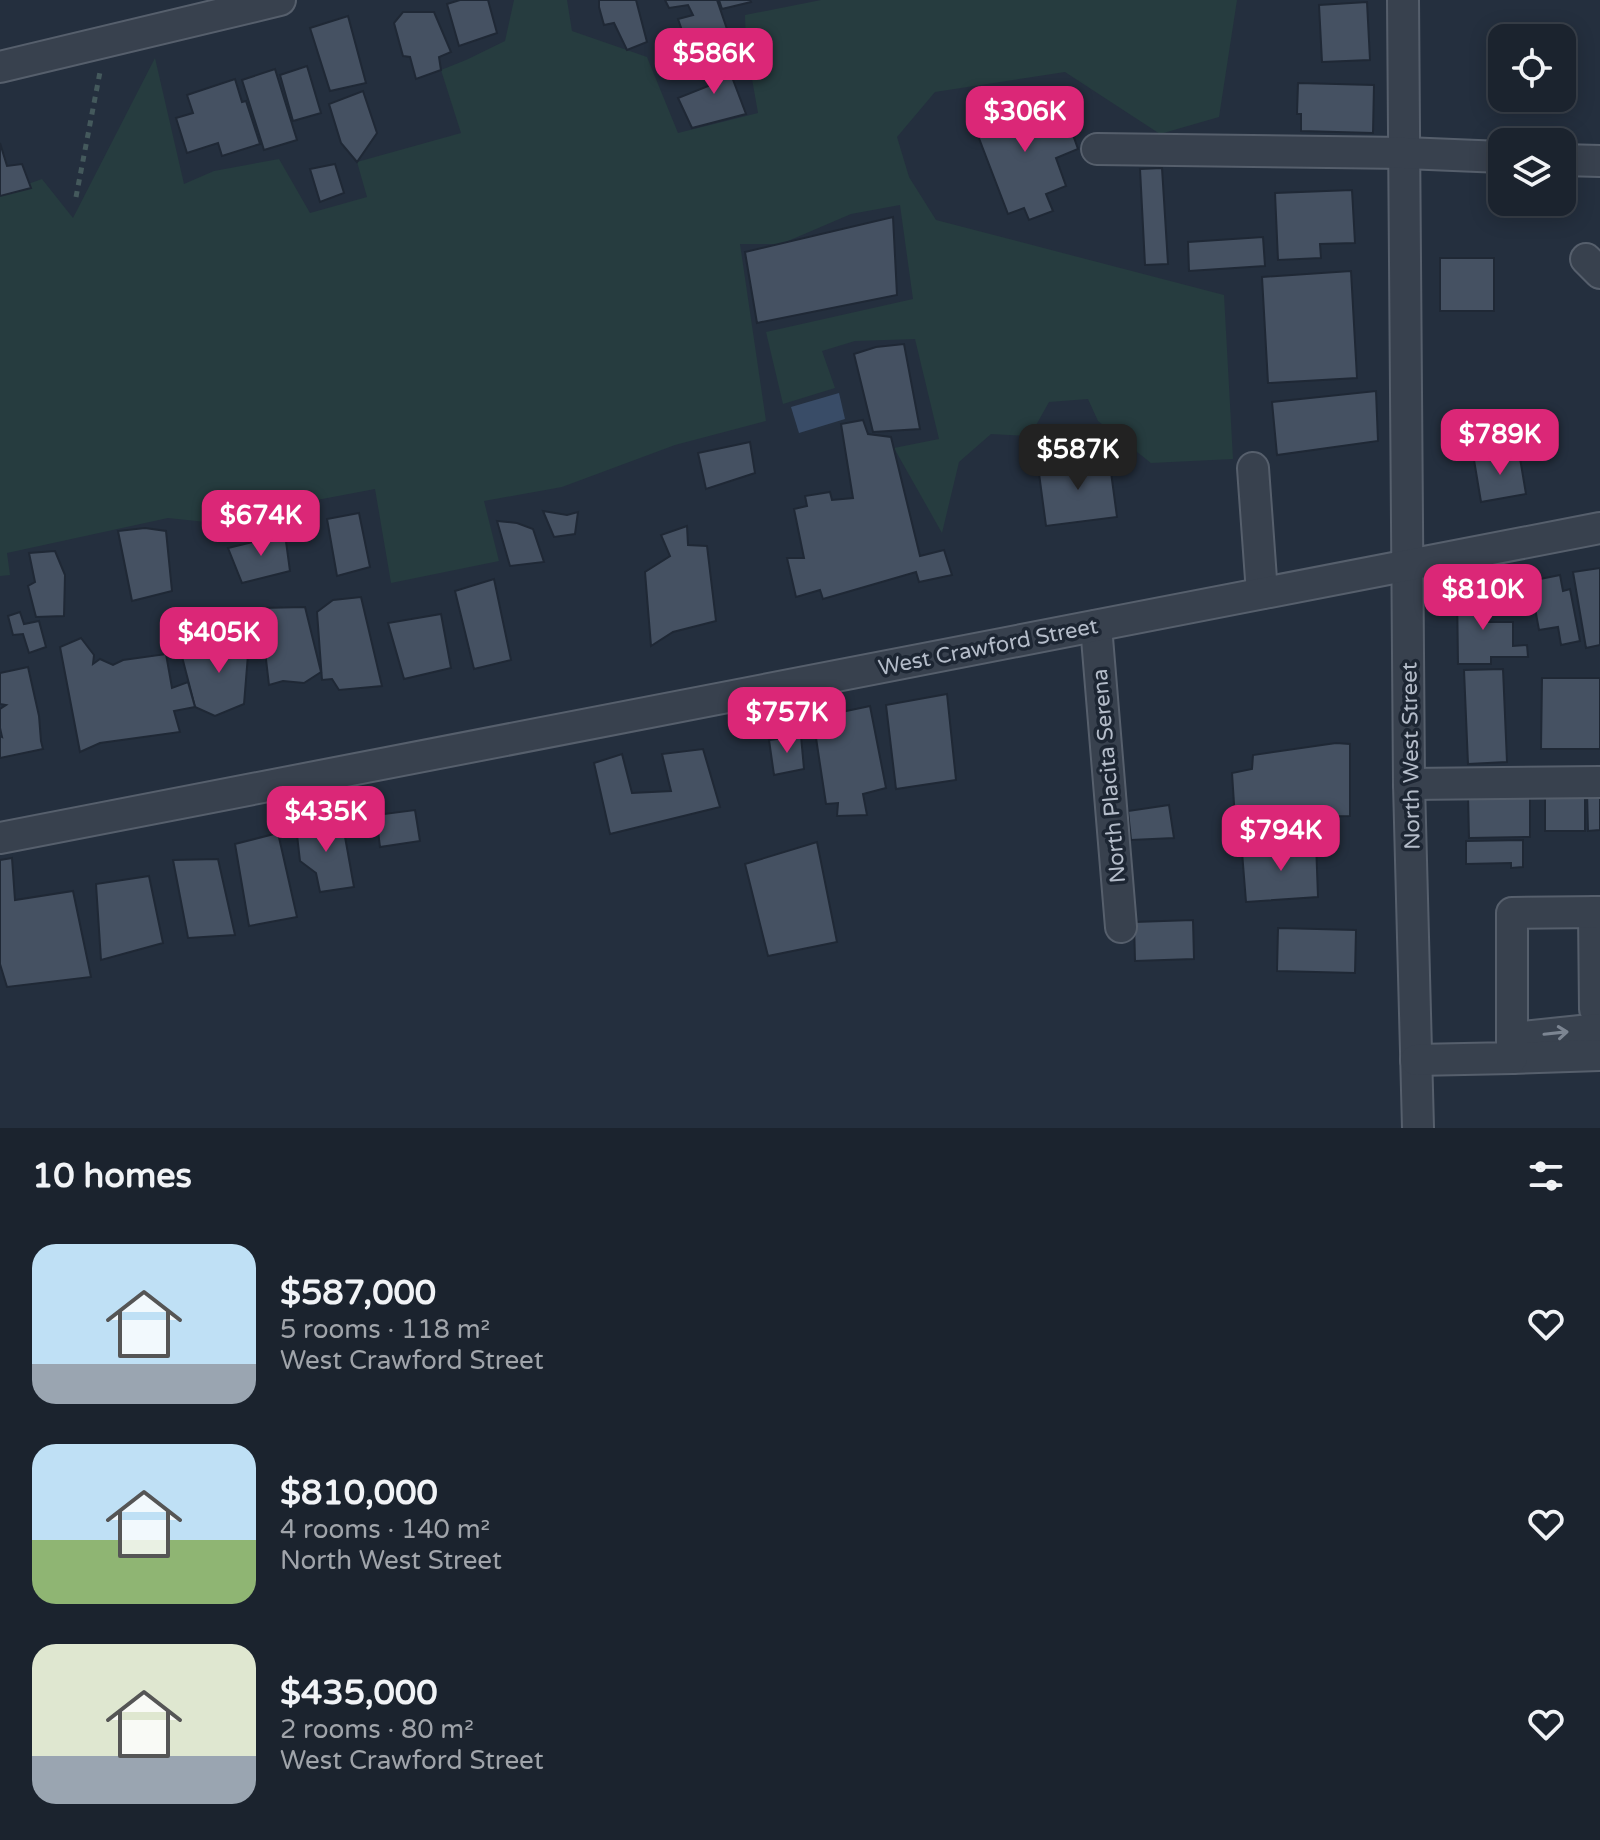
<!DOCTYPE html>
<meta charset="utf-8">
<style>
:root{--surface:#1b232e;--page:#242b36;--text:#f1f3f6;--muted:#a0a4aa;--line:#39404a;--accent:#db2777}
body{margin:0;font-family:"Varela Round",sans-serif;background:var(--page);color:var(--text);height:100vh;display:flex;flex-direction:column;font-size:30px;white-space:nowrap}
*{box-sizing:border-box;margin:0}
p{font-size:26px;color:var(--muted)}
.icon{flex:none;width:44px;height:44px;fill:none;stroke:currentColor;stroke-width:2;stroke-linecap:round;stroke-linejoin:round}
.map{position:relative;height:1128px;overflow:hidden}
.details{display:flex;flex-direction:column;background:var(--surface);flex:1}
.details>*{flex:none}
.controls{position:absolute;left:1488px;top:24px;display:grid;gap:16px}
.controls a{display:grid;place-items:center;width:88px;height:88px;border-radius:16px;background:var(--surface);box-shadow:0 4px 20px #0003,0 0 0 2px var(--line);font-size:40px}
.price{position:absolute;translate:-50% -68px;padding:0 18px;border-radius:16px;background:var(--accent);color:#fff;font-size:26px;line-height:52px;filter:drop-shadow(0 2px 4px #0008)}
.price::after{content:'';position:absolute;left:50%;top:48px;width:24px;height:18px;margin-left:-12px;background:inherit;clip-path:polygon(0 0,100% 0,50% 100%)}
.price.selected{background:#222;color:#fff}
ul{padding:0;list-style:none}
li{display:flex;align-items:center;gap:24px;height:200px;padding:0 32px}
li span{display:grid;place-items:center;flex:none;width:224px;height:160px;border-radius:24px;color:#555}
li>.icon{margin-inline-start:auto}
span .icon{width:96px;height:96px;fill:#fffc;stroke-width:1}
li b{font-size:34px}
h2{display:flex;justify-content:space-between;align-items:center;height:96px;padding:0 32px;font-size:34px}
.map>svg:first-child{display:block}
.green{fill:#263c3f}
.water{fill:#394c67}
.building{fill:#455162;stroke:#1f2835;stroke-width:2}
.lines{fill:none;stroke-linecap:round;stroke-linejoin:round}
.minor-casing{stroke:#565f6c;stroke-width:34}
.path{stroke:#44595c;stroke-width:5;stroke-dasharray:6 6;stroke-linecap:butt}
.minor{stroke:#38414e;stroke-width:30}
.oneway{stroke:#7c8592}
.labels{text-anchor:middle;stroke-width:7;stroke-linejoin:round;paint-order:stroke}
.street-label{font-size:22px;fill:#b4bcc9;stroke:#1d2633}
</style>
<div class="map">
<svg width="1600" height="1128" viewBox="0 0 1600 1128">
<rect width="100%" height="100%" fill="#242f3e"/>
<!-- green -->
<polygon class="green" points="514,0 567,0 572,31 647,57 678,133 758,113 746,45 745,15 821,0 1237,0 1219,117 1160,134 1065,72 935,92 897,137 909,177 936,220 1224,295 1233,459 1151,463 1098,421 1088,399 1049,402 1030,436 991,434 959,462 942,533 894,448 939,439 915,339 855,341 822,351 835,388 783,404 766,332 913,299 900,205 851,214 781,244 740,244 766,421 675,445 562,487 484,501 499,561 391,583 375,489 301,503 215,523 168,518 7,553 10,575 0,576 0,194 42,179 73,218 155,58 184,184 214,171 279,159 310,213 367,197 357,162 461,133 441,70 466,60 505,41"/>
<!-- water -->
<polygon class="water" points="839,393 845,419 799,433 791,407"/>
<!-- building -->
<g class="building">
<polygon points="460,0 488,0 497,33 459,46 447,4"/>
<polygon points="599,0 636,0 647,42 627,50 614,23 604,25 599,7"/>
<polygon points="665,0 717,0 728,32 724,48 716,52 713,47 703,51 695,35 685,39 678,19 693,15 688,5 669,8"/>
<polygon points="719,0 750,0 751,2 722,9"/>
<polygon points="1367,2 1370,60 1322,62 1319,5"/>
<polygon points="403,12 434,12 451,52 439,57 441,70 416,79 410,57 403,56 394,23"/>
<polygon points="348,16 366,83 330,91 310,28"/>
<polygon points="703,51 724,56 746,114 692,128 678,98 711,85"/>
<polygon points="307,66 321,113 293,121 280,75"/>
<polygon points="275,69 297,140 264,150 242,80"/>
<polygon points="235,79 242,102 246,101 260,144 222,156 218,143 187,153 176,118 193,113 187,95"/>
<polygon points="1298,83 1374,85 1373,133 1301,131 1301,114 1297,114"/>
<polygon points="363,91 377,133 357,162 341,143 329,104"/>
<polygon points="1039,94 1052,127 1068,121 1078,149 1056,158 1066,186 1046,194 1053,211 1029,220 1024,208 1008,214 972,120"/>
<polygon points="0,143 7,166 22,164 31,188 0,196"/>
<polygon points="335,164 344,193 320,202 310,169"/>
<polygon points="1162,168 1168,264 1145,265 1140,169"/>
<polygon points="1352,190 1355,243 1320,244 1321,258 1278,260 1275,193"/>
<polygon points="893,217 897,295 757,323 745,252"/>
<polygon points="1263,237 1265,266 1189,271 1188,242"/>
<rect x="1440" y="258" width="54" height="53"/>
<polygon points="1351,271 1357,378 1268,383 1262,277"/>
<polygon points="904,344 920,429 873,432 854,354 876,347"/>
<polygon points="1376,391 1378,441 1277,455 1272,402"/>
<polygon points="863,420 868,434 891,437 920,556 944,550 952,575 919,582 916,572 823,599 820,590 796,597 787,558 804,558 794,509 807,506 805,496 830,492 832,500 853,498 841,424"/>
<polygon points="750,442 755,473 706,489 698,453"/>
<polygon points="1519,452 1526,494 1481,502 1474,460"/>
<polygon points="1109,457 1117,517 1046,526 1038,466"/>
<polygon points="543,511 567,515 578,512 575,534 554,537"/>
<polygon points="359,513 370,567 337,576 327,519"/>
<polygon points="497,521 517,523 533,529 544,562 510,566"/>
<polygon points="687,526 688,545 707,546 716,621 673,632 651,646 645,572 670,556 661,535"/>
<polygon points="145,528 166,531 172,591 132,601 118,531"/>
<polygon points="285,534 290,571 242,583 228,548"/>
<polygon points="55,551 65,575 64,616 36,617 28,586 35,582 29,553"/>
<polygon points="1600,568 1600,645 1586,648 1573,572"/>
<polygon points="1560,575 1563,591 1570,589 1580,641 1561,645 1558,627 1539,630 1530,581"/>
<polygon points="494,579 511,660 474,669 455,591"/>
<polygon points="1457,591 1488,591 1489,622 1513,622 1513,646 1527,645 1528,657 1491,657 1491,664 1458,664"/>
<polygon points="361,597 382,686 339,690 332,679 322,680 317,612 333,600"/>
<polygon points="305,607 321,672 304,683 283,681 269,685 260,608"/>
<polygon points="20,612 24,624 39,621 46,647 29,653 23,634 13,635 8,616"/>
<polygon points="441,614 451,668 404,679 388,623"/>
<polygon points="250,630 244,704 215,716 195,707 180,649 195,644 204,658 223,654 223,635"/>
<polygon points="81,638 94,655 93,664 100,659 113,665 123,660 166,654 172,688 188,682 195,707 174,711 180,732 100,743 80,752 60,647"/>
<polygon points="28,667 39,716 41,741 43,749 0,758 0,736 2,737 0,728 0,709 6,705 0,704 0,673"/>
<polygon points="1503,669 1507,762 1468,764 1464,670"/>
<polygon points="1542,678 1600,678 1600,749 1541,749"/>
<polygon points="947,694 956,780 896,789 886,705"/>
<polygon points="870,706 886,788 863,794 867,815 837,816 838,803 826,804 813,718"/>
<polygon points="801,736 804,769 774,775 769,740"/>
<polygon points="1336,743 1350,744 1350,816 1235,819 1232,773 1252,769 1253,755"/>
<polygon points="703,749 720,807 610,834 594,763 622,754 632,793 671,791 662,754"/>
<polygon points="1587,792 1600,792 1600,830 1588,831"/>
<rect x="1545" y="793" width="40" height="38"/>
<polygon points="1530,794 1530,837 1469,838 1468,795"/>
<polygon points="1169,805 1174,838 1131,840 1128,811"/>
<polygon points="415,810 420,841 380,847 376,815"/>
<polygon points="342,820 354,887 320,892 316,873 300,861 296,826"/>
<polygon points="278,833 297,917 249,926 235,844"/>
<polygon points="1523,840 1523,867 1511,868 1511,863 1466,864 1466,841"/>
<polygon points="817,842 837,942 768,956 745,864"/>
<polygon points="1316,842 1318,897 1246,902 1242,852"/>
<polygon points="12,858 15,900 73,891 91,977 7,987 0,964 0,860"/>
<polygon points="218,859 235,935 188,938 173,860"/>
<polygon points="149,876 163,943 101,960 96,884"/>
<polygon points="1193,920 1194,959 1135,961 1134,922"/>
<polygon points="1278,928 1356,930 1355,973 1277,971"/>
</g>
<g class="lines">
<!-- minor casing -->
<g class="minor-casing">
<g id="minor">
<polyline points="1403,0 1409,784 1418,1128"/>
<polyline points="0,67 280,0"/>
<polyline points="1097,149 1405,153 1502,157"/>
<polyline points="1562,160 1600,161"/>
<polyline points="1586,259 1600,273"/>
<polyline points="1253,468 1262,593"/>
<polyline points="1096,626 1121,927"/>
<polyline points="1409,784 1600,782"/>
<polyline points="0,838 1600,528"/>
<polyline points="1594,912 1595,1009"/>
<polyline points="1512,1038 1600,1029"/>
<polyline points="1512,1058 1600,1055"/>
<polyline points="1416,1060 1512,1058 1512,913 1600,912"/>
</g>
</g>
<!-- path -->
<polyline class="path" points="76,197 100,72"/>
<!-- minor -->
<use href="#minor" class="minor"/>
</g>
<!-- one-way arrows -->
<defs><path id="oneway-shaft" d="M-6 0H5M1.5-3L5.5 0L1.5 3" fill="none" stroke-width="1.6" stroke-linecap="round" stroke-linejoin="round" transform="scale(2)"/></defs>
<use class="oneway" href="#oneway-shaft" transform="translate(1556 1033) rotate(-6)"/>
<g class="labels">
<!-- street labels -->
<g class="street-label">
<text transform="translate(988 646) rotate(-11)" y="8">West Crawford Street</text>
<text transform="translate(1410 756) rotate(-91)" y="8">North West Street</text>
<text transform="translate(1108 776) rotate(-95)" y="8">North Placita Serena</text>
</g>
</g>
</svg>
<div class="controls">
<a><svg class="icon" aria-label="locate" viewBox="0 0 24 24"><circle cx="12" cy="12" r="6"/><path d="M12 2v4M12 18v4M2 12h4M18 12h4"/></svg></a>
<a><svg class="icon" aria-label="layers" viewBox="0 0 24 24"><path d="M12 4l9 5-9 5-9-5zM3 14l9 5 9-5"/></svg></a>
</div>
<b class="price" style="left:714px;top:96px">$586K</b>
<b class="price" style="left:1025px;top:154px">$306K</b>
<b class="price" style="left:1500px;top:477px">$789K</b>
<b class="price selected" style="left:1078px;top:492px">$587K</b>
<b class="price" style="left:261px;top:558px">$674K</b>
<b class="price" style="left:1483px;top:632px">$810K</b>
<b class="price" style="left:219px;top:675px">$405K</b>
<b class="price" style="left:787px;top:755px">$757K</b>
<b class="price" style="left:326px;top:854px">$435K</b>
<b class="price" style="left:1281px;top:873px">$794K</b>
</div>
<section class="details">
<h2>10 homes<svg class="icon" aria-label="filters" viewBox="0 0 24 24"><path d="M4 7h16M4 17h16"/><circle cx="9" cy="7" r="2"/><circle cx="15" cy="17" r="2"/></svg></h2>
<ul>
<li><span style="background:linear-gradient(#bfe0f5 75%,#9aa5b1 0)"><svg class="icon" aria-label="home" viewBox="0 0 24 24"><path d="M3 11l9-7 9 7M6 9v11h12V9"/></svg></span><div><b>$587,000</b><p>5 rooms · 118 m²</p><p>West Crawford Street</p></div><svg class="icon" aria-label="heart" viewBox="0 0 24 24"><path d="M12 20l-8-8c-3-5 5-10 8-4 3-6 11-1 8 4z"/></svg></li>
<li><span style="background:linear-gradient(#bfe0f5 60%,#8fb573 0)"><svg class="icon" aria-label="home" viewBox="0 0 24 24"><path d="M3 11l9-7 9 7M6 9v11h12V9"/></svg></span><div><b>$810,000</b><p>4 rooms · 140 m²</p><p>North West Street</p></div><svg class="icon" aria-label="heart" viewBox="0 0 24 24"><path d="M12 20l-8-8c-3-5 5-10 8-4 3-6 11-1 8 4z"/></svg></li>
<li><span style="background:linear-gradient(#dfe7d0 70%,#9aa5b1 0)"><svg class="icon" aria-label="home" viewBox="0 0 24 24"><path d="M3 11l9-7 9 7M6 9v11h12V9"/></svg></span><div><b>$435,000</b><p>2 rooms · 80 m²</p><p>West Crawford Street</p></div><svg class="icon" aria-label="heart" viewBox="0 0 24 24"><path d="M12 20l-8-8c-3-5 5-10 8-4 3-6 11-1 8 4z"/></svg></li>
</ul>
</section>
